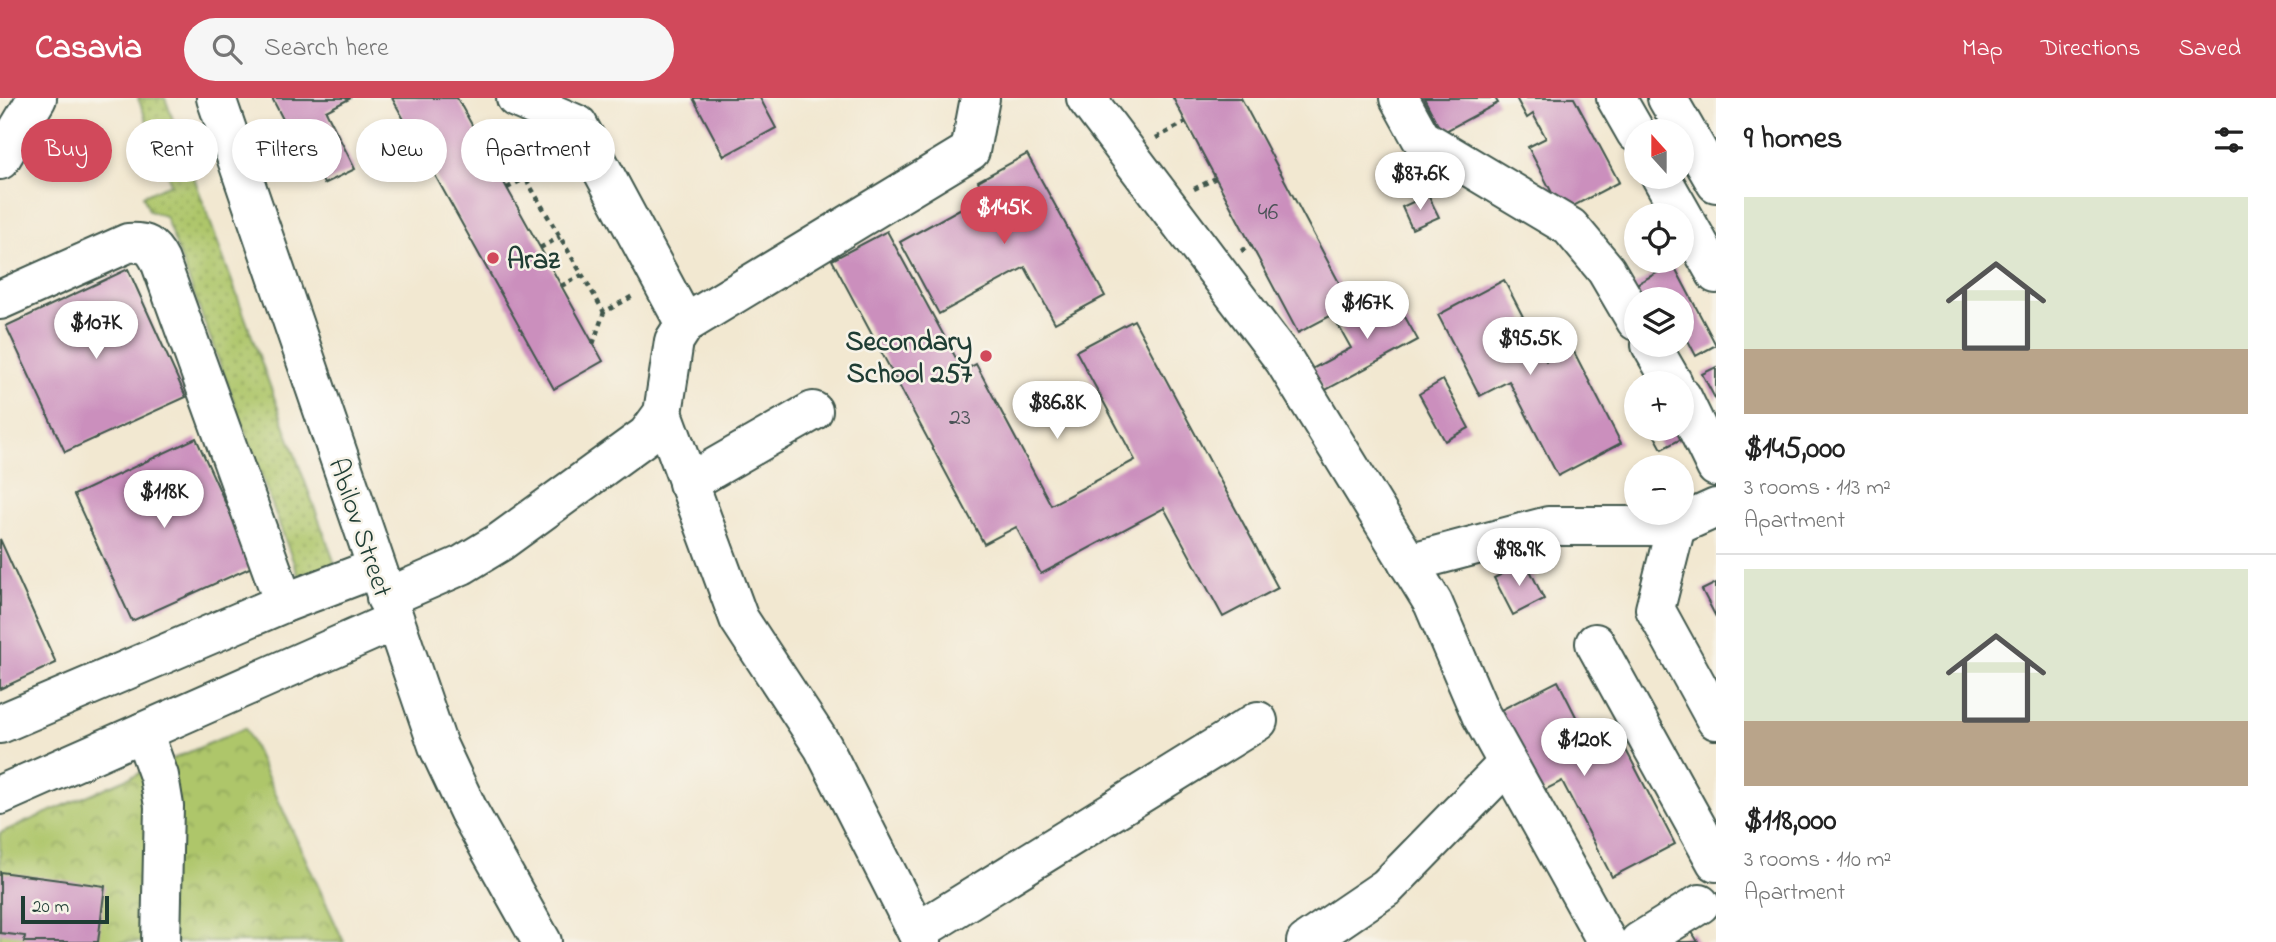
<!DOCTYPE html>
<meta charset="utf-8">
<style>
:root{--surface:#fff;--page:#f6f6f6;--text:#222;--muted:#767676;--line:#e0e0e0;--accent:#d1495b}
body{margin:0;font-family:"Indie Flower",sans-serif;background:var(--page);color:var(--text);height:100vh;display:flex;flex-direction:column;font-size:26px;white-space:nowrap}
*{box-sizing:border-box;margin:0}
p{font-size:23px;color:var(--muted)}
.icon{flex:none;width:38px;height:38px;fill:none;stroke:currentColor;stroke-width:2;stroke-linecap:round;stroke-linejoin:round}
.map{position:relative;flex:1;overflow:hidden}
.details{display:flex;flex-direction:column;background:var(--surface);width:560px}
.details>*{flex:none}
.banner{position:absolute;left:21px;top:21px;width:665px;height:63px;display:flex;gap:14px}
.needle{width:46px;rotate:339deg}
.controls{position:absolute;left:1624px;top:21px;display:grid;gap:14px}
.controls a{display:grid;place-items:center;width:70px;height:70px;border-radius:50%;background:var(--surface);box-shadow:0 4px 10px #0003;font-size:35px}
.scale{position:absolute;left:21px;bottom:18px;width:88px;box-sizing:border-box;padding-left:7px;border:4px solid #1f3d34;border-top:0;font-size:19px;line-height:24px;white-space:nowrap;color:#1f3d34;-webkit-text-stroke:5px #f7f3e8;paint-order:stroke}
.price{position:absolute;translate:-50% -60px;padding:0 16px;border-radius:24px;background:#fff;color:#222;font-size:23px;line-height:46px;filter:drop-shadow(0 2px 4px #0008)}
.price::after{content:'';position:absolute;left:50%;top:42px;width:21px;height:16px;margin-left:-10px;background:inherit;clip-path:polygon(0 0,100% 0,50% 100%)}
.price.active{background:var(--accent);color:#fff}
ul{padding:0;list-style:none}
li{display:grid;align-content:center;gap:14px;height:371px;padding:0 28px}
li+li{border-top:2px solid var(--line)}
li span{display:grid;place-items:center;height:217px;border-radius:0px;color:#555}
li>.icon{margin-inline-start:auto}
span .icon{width:126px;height:126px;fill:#fffc;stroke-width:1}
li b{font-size:30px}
h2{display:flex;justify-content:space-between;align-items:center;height:84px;padding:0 28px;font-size:30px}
.tag{padding:0 24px;border-radius:32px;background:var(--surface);box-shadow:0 4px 10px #0003;font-size:24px;line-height:63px}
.tag.active{background:var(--accent);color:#fff}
header{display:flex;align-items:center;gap:42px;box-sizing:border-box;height:98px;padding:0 35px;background:var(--accent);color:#fff}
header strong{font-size:33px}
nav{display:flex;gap:38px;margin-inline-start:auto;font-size:24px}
.search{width:490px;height:63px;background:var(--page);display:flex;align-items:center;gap:18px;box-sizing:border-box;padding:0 24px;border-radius:38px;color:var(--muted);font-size:26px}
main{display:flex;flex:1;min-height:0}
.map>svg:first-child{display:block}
.grass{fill:url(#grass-dots);stroke:#668250;stroke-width:2}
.park{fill:url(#park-crowns);stroke:#668250;stroke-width:2}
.building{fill:#cb8fbd}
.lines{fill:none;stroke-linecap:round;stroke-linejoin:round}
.minor-casing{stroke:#3f574c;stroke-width:42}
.major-casing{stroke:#3f574c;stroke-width:42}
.path{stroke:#3f574c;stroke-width:4.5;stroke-dasharray:5 5;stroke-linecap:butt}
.minor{stroke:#fff;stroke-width:38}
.major{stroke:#fff;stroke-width:38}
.poi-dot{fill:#d1495b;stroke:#f7f3e8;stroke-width:2.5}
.labels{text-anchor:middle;stroke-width:5;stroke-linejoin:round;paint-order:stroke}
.number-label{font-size:24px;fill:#4a5256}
.poi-label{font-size:28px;font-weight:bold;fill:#1f3d34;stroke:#f7f3e8;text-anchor:start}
.street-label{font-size:28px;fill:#1f3d34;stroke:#f7f3e8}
</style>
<header>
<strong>Casavia</strong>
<div class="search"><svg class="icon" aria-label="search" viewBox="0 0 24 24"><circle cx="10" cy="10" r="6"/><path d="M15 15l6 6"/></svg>Search here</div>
<nav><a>Map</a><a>Directions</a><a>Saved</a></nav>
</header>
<main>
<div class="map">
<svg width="1716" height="844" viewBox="0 0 1716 844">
<defs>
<pattern id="grass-dots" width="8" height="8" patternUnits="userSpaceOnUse" patternTransform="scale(1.75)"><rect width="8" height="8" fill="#aec66b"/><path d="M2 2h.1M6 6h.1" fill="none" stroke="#8da259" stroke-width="1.8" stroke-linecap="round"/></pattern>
<pattern id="park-crowns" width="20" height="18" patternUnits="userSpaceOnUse" patternTransform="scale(1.75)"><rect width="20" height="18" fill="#aec66b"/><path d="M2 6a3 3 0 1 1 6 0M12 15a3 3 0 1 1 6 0" fill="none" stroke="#8da259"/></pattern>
</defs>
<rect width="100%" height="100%" fill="#f7f3e8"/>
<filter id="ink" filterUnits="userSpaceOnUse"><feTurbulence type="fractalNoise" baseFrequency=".0143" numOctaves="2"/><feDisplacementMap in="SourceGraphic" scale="14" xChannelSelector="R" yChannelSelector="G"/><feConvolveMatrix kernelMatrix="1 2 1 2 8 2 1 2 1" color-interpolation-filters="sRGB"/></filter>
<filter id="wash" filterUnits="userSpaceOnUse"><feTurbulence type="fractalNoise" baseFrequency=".00686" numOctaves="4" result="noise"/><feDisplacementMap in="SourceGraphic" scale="28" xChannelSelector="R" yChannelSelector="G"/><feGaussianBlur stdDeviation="1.57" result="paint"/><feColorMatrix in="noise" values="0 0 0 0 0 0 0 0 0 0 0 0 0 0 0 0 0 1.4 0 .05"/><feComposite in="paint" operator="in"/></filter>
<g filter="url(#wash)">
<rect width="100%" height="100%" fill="#f2e8d1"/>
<!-- grass -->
<polygon class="grass" points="138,0 165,0 335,466 299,479 165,118 149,113 143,97 171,86"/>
<!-- park -->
<polygon class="park" points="245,630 344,844 0,844 0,735"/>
<g id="blocks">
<!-- building -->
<g class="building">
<polygon points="272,0 351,0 326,13 355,71 324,86 295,28 288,31"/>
<polygon points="392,0 457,0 603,263 554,291"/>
<polygon points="693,0 760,0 776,30 724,58"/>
<polygon points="1173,0 1241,0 1351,207 1298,235"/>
<polygon points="1424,0 1495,0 1498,5 1442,35"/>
<polygon points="1516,0 1574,0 1619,84 1562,114 1528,49 1546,40 1533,16 1527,20"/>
<polygon points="1027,56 1105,198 1055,225 1025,169 939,216 900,144 985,97 978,83"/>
<polygon points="1428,97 1439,119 1412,131 1402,109"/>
<polygon points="887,133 963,273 976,266 1051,407 1135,362 1076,253 1134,222 1278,490 1223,519 1164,410 1041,476 1016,429 984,446 832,162"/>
<polygon points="1673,166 1716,247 1696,258 1682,231 1682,201 1638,201 1631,189"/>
<polygon points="128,171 186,299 65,354 6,228"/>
<polygon points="1504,182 1546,263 1572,250 1621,345 1558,378 1509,283 1480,298 1438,217"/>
<polygon points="1392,196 1418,242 1324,293 1312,271 1351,250 1337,225"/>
<polygon points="1716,269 1716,302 1702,276"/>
<polygon points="1443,282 1469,330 1445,343 1419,296"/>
<polygon points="1651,331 1682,331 1691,336 1662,351"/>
<polygon points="196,340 254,468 132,523 74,397"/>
<polygon points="0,441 56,565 0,591"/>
<polygon points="1526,464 1544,501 1513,517 1494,480"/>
<polygon points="1716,485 1716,519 1702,492"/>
<polygon points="1558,583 1599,664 1625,650 1675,746 1612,779 1562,683 1533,698 1491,617"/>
<polygon points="0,774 105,788 98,844 24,844 25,838 0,835"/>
<polygon points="1692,834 1698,844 1674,844"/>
</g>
</g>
</g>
<g filter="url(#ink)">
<use href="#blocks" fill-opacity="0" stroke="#3f574c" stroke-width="2"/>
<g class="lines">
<!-- minor casing -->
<g class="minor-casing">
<g id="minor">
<polyline points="516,0 578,27 685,226"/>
<polyline points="1086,0 1284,262 1433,505 1481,617 1607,844"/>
<polyline points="1399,0 1421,40 1570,129 1606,172 1636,223"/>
<polyline points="0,62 37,0"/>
<path d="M0,202l128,-57c18,-1 24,2 32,18l124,342"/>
<polyline points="1651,247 1673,285"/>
<polyline points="1682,299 1716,369"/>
<polyline points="663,315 739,521 823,649 922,844"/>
<polyline points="688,385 813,313"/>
<polyline points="1676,428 1655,511 1716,622"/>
<polyline points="1408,465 1548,428 1676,428 1716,410"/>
<polyline points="386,500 462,467 500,444 647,337 663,315 674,243 685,226 970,53 980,0"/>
<polyline points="1595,545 1716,764"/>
<polyline points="0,626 284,505 376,470"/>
<polyline points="143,634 159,678 164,708 161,844"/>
<polyline points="0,697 394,523"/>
<polyline points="917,834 1258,623"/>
<polyline points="1306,844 1387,789 1507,666"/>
<polyline points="1639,844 1700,806"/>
</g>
</g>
<!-- major casing -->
<g class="major-casing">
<g id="major">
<polyline points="216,0 438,648 469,714 542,844"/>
<polyline points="1616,0 1636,35"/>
<polyline points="1667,0 1716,85"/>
<polyline points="1661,79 1716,176"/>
</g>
</g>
<!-- path -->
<g class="path">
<polyline points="498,29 499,35 604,214 633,198"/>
<polyline points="1156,40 1186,24"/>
<polyline points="482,45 499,35"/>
<polyline points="507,90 526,80"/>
<polyline points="1194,91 1216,80"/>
<polyline points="540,150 560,139"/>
<polyline points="1241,153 1252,147"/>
<polyline points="561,188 582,177"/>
<polyline points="593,246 604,214"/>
</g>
<!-- minor -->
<use href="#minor" class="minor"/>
<!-- major -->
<use href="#major" class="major"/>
</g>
</g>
<!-- markers -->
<g class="poi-dot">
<circle cx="493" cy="160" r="7"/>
<circle cx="986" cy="258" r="7"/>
</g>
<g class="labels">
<!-- number labels -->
<g class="number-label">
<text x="1268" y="121">46</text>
<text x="960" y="326">23</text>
</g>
<!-- poi labels -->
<g class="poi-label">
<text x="507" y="170">Araz</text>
<text x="972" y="252" text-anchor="end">Secondary<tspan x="972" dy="32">School 257</tspan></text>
</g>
<!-- street labels -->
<g class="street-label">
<text transform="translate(362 429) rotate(71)" y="10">Abilov Street</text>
</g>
</g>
</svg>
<div class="controls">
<a><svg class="needle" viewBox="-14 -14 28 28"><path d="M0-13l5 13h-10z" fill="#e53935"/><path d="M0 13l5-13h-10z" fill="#767676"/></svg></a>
<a><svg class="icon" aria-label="locate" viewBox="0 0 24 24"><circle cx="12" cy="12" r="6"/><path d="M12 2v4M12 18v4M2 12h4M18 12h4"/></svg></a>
<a><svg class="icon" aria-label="layers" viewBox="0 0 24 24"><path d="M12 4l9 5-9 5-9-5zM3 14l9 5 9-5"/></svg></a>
<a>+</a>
<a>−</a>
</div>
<div class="scale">20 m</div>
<b class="price" style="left:1420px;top:114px">$87.6K</b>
<b class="price active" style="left:1004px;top:148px">$145K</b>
<b class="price" style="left:1367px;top:243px">$167K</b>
<b class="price" style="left:96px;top:263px">$107K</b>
<b class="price" style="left:1530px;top:279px">$95.5K</b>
<b class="price" style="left:1057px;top:343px">$86.8K</b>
<b class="price" style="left:164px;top:432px">$118K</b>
<b class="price" style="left:1519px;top:490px">$98.9K</b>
<b class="price" style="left:1584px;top:680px">$120K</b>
<div class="banner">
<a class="tag active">Buy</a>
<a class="tag">Rent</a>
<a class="tag">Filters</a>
<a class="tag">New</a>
<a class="tag">Apartment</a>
</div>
</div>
<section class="details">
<h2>9 homes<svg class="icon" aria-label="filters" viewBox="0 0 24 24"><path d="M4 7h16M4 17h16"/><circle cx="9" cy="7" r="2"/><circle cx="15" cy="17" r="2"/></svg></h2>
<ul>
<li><span style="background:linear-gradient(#dfe7d0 70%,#b9a48a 0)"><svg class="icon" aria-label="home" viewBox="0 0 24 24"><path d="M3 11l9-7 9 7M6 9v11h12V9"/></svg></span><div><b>$145,000</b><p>3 rooms · 113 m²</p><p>Apartment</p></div></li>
<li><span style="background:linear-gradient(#dfe7d0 70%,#b9a48a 0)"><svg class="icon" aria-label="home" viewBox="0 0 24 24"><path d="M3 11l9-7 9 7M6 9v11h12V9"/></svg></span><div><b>$118,000</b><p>3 rooms · 110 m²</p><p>Apartment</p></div></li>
</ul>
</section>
</main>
